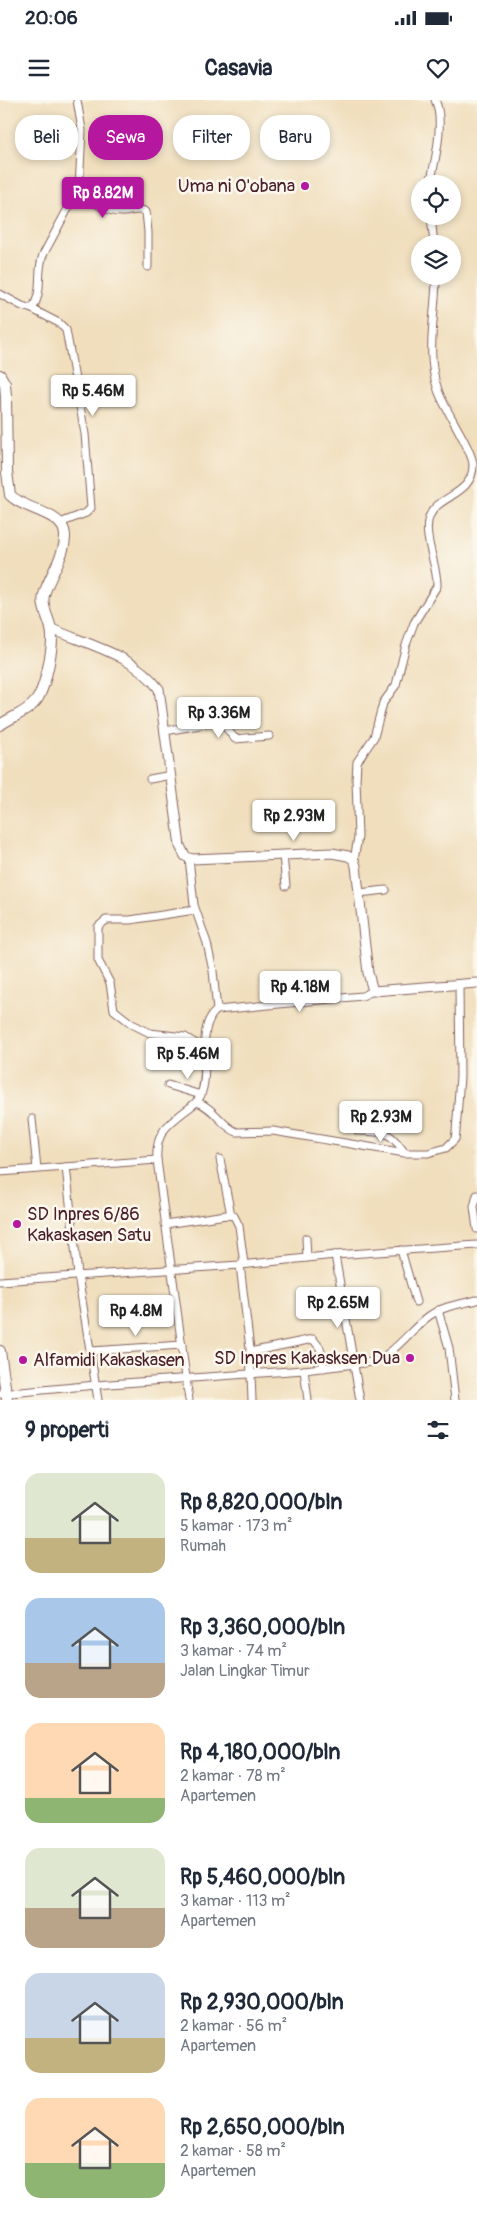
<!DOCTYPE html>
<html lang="id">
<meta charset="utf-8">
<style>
:root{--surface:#fff;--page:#f2f2f3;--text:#1f2937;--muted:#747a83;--accent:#b5179e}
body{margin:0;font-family:Pangolin,sans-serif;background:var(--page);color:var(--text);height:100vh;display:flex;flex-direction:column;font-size:19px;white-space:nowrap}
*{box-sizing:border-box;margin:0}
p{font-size:16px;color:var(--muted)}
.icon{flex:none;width:28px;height:28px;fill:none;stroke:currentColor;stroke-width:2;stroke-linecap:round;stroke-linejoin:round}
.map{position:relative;height:1300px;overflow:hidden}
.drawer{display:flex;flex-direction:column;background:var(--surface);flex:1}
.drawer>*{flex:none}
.guide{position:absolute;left:15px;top:15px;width:448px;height:45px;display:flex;gap:10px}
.controls{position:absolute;left:411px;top:75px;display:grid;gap:10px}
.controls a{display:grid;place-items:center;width:50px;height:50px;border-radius:50%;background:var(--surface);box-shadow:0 2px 8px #0003;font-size:25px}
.price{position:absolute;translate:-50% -42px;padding:0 11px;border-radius:5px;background:#fff;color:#222;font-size:16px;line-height:32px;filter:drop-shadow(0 1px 2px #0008)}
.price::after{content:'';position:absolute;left:50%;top:30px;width:15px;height:11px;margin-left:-8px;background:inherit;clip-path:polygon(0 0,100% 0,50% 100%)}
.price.on{background:var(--accent);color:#fff}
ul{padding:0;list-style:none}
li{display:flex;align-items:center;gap:15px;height:125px;padding:0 25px}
li span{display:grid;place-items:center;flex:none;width:140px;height:100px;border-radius:15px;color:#555}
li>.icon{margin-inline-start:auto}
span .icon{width:60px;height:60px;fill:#fffc;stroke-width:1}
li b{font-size:21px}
h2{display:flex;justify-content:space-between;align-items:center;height:60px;padding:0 25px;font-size:21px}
.chip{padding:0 18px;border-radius:20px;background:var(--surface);box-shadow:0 2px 8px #0003;font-size:18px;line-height:45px}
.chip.on{background:var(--accent);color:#fff}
.status{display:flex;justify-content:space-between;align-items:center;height:35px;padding:0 25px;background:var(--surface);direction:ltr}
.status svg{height:14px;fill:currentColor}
header{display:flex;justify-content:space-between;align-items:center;height:65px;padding:0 25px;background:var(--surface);font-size:22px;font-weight:700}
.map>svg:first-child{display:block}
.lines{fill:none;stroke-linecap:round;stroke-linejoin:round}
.minor-casing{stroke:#84625e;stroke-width:9}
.major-casing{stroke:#84625e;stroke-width:11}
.highway-casing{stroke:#84625e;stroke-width:12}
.minor{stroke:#fff;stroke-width:7}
.major{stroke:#fff;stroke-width:9}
.highway{stroke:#fff;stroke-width:10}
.poi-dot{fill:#b5179e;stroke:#fbf7ec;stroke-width:2}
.labels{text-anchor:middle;stroke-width:5;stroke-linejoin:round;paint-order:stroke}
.poi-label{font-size:18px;fill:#4a1f2b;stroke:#fbf7ec;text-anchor:end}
</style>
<div class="status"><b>20:06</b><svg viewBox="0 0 49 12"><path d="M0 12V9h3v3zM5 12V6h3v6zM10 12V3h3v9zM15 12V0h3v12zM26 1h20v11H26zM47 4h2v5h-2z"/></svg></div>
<header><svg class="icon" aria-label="menu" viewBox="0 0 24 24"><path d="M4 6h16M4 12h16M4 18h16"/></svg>Casavia<svg class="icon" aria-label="heart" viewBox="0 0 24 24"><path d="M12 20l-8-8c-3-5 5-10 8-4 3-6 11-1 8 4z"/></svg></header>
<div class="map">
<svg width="477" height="1300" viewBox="0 0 477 1300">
<rect width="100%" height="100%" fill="#fbf7ec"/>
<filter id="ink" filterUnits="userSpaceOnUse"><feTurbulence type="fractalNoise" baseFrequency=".02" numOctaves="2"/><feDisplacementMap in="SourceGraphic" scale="10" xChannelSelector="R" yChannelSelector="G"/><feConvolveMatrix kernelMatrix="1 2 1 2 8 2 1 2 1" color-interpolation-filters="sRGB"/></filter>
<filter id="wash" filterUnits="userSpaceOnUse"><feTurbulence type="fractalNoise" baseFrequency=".0096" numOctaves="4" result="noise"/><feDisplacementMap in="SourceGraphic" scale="20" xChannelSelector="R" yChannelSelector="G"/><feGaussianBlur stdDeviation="1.12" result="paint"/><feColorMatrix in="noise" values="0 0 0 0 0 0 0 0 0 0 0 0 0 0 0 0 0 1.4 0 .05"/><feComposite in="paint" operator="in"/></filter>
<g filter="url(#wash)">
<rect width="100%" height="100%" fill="#f0debc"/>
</g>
<g filter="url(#ink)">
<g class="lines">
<!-- minor casing -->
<g class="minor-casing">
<g id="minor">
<path d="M430,84c5,-22 15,-64 5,-84"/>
<path d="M79,88c10,13 26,24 44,24 8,0 16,-5 23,0l2,20v35"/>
<polyline points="431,116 434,144"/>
<path d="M0,194l22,12 10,3c12,-18 4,-36 11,-54l36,-67 3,-58 -5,-30"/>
<polyline points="32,209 59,223 66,230 85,334 91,408 86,413 60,423"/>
<polyline points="165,631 217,622 224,625 235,639 269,636"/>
<polyline points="150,679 171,675"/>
<polyline points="283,755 286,786"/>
<path d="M354,760l4,-23 -2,-57 1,-18 17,-25 9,-34 13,-18 10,-40 8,-22 23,-37c1,-21 -16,-52 -7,-71 9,-20 43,-20 43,-50 0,-15 -29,-56 -35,-75 -13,-37 -2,-76 -2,-114"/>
<polyline points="359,793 386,790"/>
<polyline points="195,810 130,820 106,820 98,827 98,860 110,883 114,910 132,924 150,933 185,937 205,949"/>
<polyline points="217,910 362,896 373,891"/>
<polyline points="168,985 201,995"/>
<path d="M197,1002c18,6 25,25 40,30l36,-1 132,22h23l18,-5 9,-9 1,-7 4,-56 -1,-91"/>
<polyline points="32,1019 37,1069"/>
<path d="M358,1031c28,2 30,-2 47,22"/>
<polyline points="220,1059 231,1115"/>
<path d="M157,1060c-2,-28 11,-36 32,-52 5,-4 10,-7 12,-14 10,-23 -6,-67 16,-84l-4,-39 -6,-28 -13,-38 -5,-47"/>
<polyline points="66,1067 78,1175 98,1300"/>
<polyline points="0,1072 157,1060 189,1300"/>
<polyline points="477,1095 474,1107 477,1129"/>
<polyline points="165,1124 226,1115 234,1116 239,1126 244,1164"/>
<polyline points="306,1138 307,1158"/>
<polyline points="401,1150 416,1202"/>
<polyline points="335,1155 360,1300"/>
<polyline points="240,1165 250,1249 252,1300"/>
<polyline points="0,1181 240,1165 335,1155 477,1145"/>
<polyline points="438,1210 449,1248 455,1300"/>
<polyline points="91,1251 182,1245"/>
<polyline points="250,1252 313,1239 320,1248 324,1268"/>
<polyline points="304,1270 308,1300"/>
<path d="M0,1294l96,-9 208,-15 68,-8c21,-6 39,-33 57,-46 14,-10 31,-12 48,-16"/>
</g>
</g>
<!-- major casing -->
<g class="major-casing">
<path id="major" d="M52,529c37,16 82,26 107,60l21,157 5,10 7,3 140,-6 16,3 6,4 2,6 12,107 5,18 104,-8"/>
</g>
<!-- highway casing -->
<g class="highway-casing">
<g id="highway">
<path d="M0,275l5,9 1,12 1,76 3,23c13,14 48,17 54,35 6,19 -16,47 -20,65 -3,12 5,23 7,34 4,14 -6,62 -16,73 -9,11 -24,15 -35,23"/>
<polyline points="0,1251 7,1300"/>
</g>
</g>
<!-- minor -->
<use href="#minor" class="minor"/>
<!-- major -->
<use href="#major" class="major"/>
<!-- highway -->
<use href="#highway" class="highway"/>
</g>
</g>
<!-- markers -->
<g class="poi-dot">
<circle cx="305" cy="86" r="5"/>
<circle cx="17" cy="1124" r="5"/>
<circle cx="410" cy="1258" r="5"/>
<circle cx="23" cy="1260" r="5"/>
</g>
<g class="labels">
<!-- poi labels -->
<g class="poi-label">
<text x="295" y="92">Uma ni O'obana</text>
<text x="27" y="1120" text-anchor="start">SD Inpres 6/86<tspan x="27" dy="21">Kakaskasen Satu</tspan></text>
<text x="400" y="1264">SD Inpres Kakasksen Dua</text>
<text x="33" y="1266" text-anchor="start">Alfamidi Kakaskasen</text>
</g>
</g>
</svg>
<div class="controls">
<a><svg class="icon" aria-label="locate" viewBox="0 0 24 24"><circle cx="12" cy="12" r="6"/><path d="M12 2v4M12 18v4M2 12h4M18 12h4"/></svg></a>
<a><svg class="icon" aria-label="layers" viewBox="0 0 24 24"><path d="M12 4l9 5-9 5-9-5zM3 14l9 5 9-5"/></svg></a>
</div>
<b class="price on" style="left:103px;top:119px">Rp 8.82M</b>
<b class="price" style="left:93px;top:317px">Rp 5.46M</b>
<b class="price" style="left:219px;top:639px">Rp 3.36M</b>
<b class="price" style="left:294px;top:742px">Rp 2.93M</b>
<b class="price" style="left:300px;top:913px">Rp 4.18M</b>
<b class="price" style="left:188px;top:980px">Rp 5.46M</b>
<b class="price" style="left:381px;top:1043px">Rp 2.93M</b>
<b class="price" style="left:338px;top:1229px">Rp 2.65M</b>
<b class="price" style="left:136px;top:1237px">Rp 4.8M</b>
<div class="guide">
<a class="chip">Beli</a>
<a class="chip on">Sewa</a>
<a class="chip">Filter</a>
<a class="chip">Baru</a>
</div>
</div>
<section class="drawer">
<h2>9 properti<svg class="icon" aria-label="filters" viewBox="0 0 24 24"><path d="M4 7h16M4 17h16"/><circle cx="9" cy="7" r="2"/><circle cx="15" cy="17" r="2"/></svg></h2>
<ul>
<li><span style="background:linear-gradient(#dfe7d0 65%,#c2b280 0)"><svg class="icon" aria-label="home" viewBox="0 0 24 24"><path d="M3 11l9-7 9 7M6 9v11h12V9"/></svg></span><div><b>Rp 8,820,000/bln</b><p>5 kamar · 173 m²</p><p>Rumah</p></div></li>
<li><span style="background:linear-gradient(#a9c7e8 65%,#b9a48a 0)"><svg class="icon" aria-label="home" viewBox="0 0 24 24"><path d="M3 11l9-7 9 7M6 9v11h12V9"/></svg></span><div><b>Rp 3,360,000/bln</b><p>3 kamar · 74 m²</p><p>Jalan Lingkar Timur</p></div></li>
<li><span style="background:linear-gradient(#ffd9b3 75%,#8fb573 0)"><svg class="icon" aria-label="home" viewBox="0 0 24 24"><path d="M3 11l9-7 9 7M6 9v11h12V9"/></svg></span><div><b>Rp 4,180,000/bln</b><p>2 kamar · 78 m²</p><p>Apartemen</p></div></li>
<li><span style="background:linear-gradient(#dfe7d0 60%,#b9a48a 0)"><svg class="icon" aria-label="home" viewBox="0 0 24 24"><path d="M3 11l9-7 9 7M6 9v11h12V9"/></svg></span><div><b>Rp 5,460,000/bln</b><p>3 kamar · 113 m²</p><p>Apartemen</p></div></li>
<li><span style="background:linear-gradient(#c9d6e8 65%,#c2b280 0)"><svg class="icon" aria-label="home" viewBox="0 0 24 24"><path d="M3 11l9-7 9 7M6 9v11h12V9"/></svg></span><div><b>Rp 2,930,000/bln</b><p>2 kamar · 56 m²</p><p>Apartemen</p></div></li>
<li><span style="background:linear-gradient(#ffd9b3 65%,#8fb573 0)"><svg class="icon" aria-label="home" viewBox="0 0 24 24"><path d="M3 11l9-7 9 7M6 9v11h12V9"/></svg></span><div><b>Rp 2,650,000/bln</b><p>2 kamar · 58 m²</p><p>Apartemen</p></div></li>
</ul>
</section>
